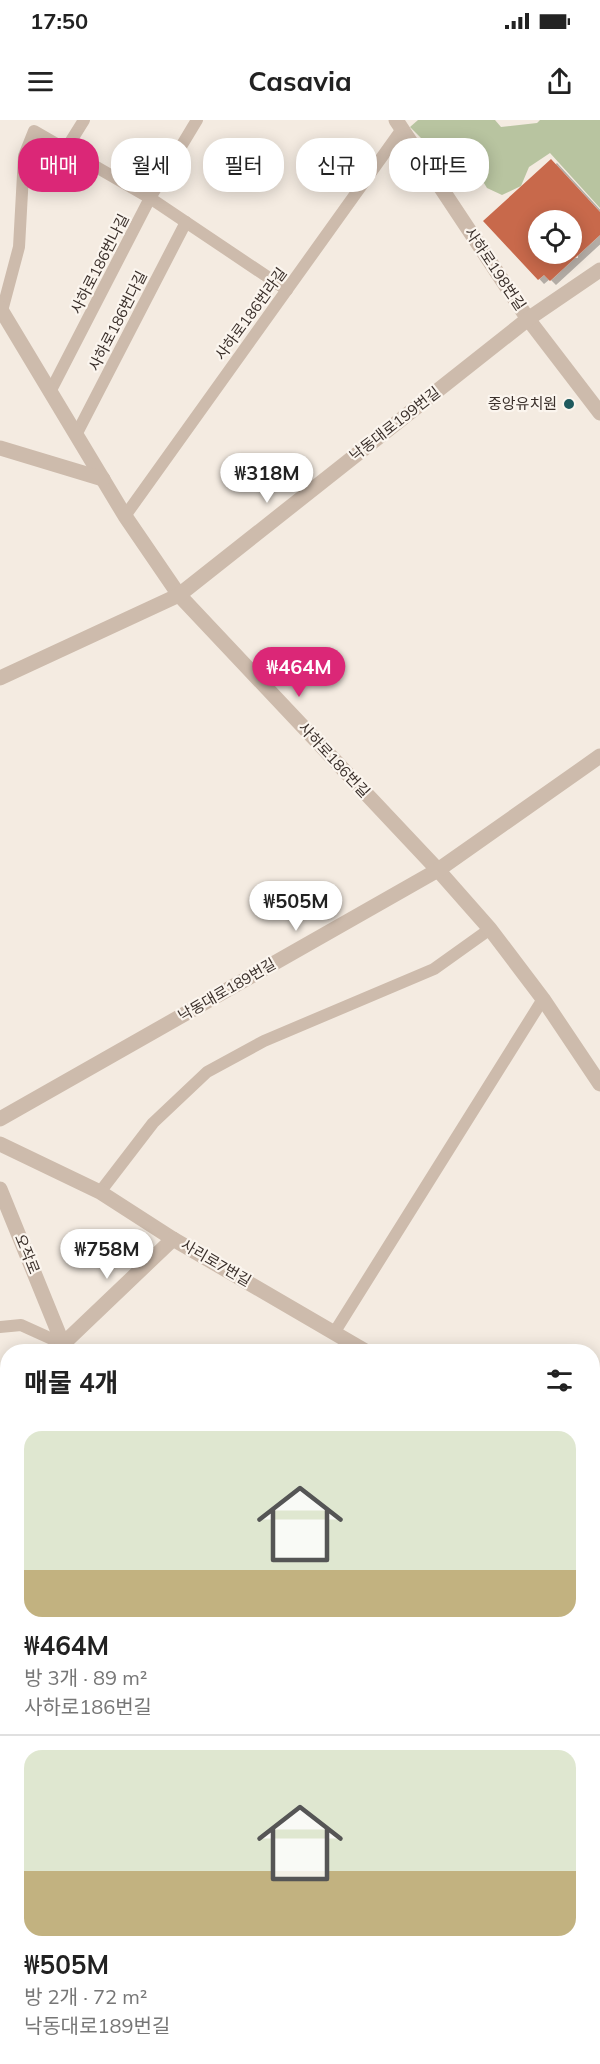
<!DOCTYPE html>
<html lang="ko">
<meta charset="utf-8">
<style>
:root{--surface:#fff;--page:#f2f2f2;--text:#222;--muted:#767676;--line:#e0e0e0;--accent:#db2777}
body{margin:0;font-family:Mulish,"Noto Sans KR",sans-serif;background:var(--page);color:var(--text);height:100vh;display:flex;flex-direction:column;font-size:22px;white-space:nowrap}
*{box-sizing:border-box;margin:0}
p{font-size:20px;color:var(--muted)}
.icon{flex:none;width:33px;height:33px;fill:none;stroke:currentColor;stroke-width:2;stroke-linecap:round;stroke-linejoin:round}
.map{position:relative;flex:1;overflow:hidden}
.drawer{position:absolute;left:0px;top:1224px;width:600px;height:720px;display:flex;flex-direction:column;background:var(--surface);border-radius:24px 24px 0 0;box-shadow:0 3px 15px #0003}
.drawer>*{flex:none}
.top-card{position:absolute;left:18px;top:18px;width:564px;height:54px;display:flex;gap:12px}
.fabs{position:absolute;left:528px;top:90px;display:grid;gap:12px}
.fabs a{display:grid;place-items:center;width:54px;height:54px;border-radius:50%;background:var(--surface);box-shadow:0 3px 15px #0003;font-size:30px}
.price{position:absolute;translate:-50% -51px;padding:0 14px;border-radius:21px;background:#fff;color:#222;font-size:20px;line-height:39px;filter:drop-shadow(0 2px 3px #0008)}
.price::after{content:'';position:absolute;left:50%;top:36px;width:18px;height:14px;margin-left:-9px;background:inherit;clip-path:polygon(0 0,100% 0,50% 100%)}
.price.current{background:var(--accent);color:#fff}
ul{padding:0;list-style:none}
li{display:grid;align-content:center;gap:12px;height:318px;padding:0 24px}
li+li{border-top:2px solid var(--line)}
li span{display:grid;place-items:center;height:186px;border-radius:18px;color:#555}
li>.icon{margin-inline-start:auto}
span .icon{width:108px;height:108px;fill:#fffc;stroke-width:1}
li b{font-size:26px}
h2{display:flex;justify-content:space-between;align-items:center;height:72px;padding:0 24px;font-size:26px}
.chip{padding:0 21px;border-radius:24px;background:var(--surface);box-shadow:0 3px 15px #0003;font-size:21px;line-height:54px}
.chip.current{background:var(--accent);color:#fff}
.status{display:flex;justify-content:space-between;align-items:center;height:42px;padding:0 30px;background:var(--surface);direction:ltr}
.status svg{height:16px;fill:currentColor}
header{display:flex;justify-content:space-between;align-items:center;height:78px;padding:0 24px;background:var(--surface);font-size:27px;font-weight:700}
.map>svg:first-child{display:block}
.green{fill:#b8c4a0}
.building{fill:#c8694b;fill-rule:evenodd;filter:url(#shadow)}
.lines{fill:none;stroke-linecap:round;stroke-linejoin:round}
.service{stroke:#cdbbac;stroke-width:12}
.minor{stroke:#cdbbac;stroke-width:15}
.tertiary{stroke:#cdbbac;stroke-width:15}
.poi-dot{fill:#1f5a5e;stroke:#fbf5ee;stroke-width:2}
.labels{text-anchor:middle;stroke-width:4.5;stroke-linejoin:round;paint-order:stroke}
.street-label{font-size:15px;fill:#3b302b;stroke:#fbf5ee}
.poi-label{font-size:15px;fill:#3b302b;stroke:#fbf5ee;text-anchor:end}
</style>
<div class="status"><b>17:50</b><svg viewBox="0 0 49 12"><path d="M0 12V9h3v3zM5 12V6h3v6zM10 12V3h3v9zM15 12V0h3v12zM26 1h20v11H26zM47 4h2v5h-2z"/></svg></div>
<header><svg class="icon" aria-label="menu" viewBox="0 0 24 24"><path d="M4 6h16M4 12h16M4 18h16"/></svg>Casavia<svg class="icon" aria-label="share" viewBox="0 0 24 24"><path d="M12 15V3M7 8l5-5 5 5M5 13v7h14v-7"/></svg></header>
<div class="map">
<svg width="600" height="1944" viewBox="0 0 600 1944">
<defs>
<filter id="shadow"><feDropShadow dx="6" dy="4" stdDeviation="0" flood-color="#0004"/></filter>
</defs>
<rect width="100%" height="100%" fill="#f4ebe1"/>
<!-- green -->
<g class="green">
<polygon points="418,0 495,0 501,7 537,3 540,0 600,0 600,88 550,33 529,47 521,66 502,75 487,68 476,50 444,41 410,7"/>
<polygon points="0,1770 8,1778 8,1936 123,1937 127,1944 0,1944"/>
</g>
<!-- building -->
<g class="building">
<path d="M551,39l49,53v23l-50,46 -6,-6 -6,5 -55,-59zM538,100h34v34h-34z"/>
<polygon points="8,1499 8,1521 0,1511 0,1505"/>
<polygon points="0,1650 8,1659 8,1733 0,1723"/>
<polygon points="592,1651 600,1659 600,1672 592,1679"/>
<polygon points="144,1936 206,1936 211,1944 148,1944"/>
<polygon points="407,1936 441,1936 429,1944 412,1944"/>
</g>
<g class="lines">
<!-- service -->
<g class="service">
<polyline points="66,29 84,0"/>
<polyline points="2,191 19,127 24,36 34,11 150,78 287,170"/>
<polyline points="50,272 150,78 197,0"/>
<polyline points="76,315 186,102"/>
<polyline points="125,396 402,9"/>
<polyline points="100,1072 153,1003 207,952 264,921 434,849 490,809"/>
<polyline points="0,1207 21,1205 63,1224"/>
<polyline points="334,1213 543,879"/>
</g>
<!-- minor -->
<g class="minor">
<polyline points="396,0 528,199 600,293"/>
<polyline points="0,188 125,396 179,475 438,750 490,809 543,879 600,964"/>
<polyline points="0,328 103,359"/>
<polyline points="0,558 179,475 528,199 600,150"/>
<polyline points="0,999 438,750 600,636"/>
<polyline points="0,1024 100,1072 173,1119 367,1232"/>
<polyline points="63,1224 173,1119"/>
<polyline points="592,1360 600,1331"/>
</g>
<!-- tertiary -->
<g class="tertiary">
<polyline points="0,1069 63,1224 70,1232"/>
<polyline points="592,1796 600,1803"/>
</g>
</g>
<!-- markers -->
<circle class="poi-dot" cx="569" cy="284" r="6"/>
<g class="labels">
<!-- street labels -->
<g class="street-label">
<text transform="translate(100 144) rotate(-63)" y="5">사하로186번나길</text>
<text transform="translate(495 149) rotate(56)" y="5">사하로198번길</text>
<text transform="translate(251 194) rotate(-54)" y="5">사하로186번라길</text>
<text transform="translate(118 201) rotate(-63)" y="5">사하로186번다길</text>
<text transform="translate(395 304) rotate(-38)" y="5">낙동대로199번길</text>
<text transform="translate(334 640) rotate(47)" y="5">사하로186번길</text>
<text transform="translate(227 870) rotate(-30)" y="5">낙동대로189번길</text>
<text transform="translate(27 1134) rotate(68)" y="5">오작로</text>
<text transform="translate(216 1143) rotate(30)" y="5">사리로7번길</text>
</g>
<!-- poi labels -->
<g class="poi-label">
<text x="557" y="289">중앙유치원</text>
</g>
</g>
</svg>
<div class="fabs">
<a><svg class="icon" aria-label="locate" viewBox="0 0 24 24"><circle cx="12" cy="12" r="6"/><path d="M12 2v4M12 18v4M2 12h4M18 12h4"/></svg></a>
</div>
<b class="price" style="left:267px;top:384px">₩318M</b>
<b class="price current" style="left:299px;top:578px">₩464M</b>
<b class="price" style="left:296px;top:812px">₩505M</b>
<b class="price" style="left:107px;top:1160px">₩758M</b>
<div class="top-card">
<a class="chip current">매매</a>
<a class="chip">월세</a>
<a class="chip">필터</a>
<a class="chip">신규</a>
<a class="chip">아파트</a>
</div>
<section class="drawer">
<h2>매물 4개<svg class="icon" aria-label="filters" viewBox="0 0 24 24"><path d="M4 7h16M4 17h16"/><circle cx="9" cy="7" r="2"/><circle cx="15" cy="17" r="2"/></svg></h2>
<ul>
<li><span style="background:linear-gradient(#dfe7d0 75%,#c2b280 0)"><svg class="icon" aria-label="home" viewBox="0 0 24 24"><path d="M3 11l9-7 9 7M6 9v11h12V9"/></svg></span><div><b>₩464M</b><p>방 3개 · 89 m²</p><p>사하로186번길</p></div></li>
<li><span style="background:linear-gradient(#dfe7d0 65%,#c2b280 0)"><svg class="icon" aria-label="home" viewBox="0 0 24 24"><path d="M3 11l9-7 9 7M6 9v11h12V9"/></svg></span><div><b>₩505M</b><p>방 2개 · 72 m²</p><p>낙동대로189번길</p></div></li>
</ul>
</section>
</div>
